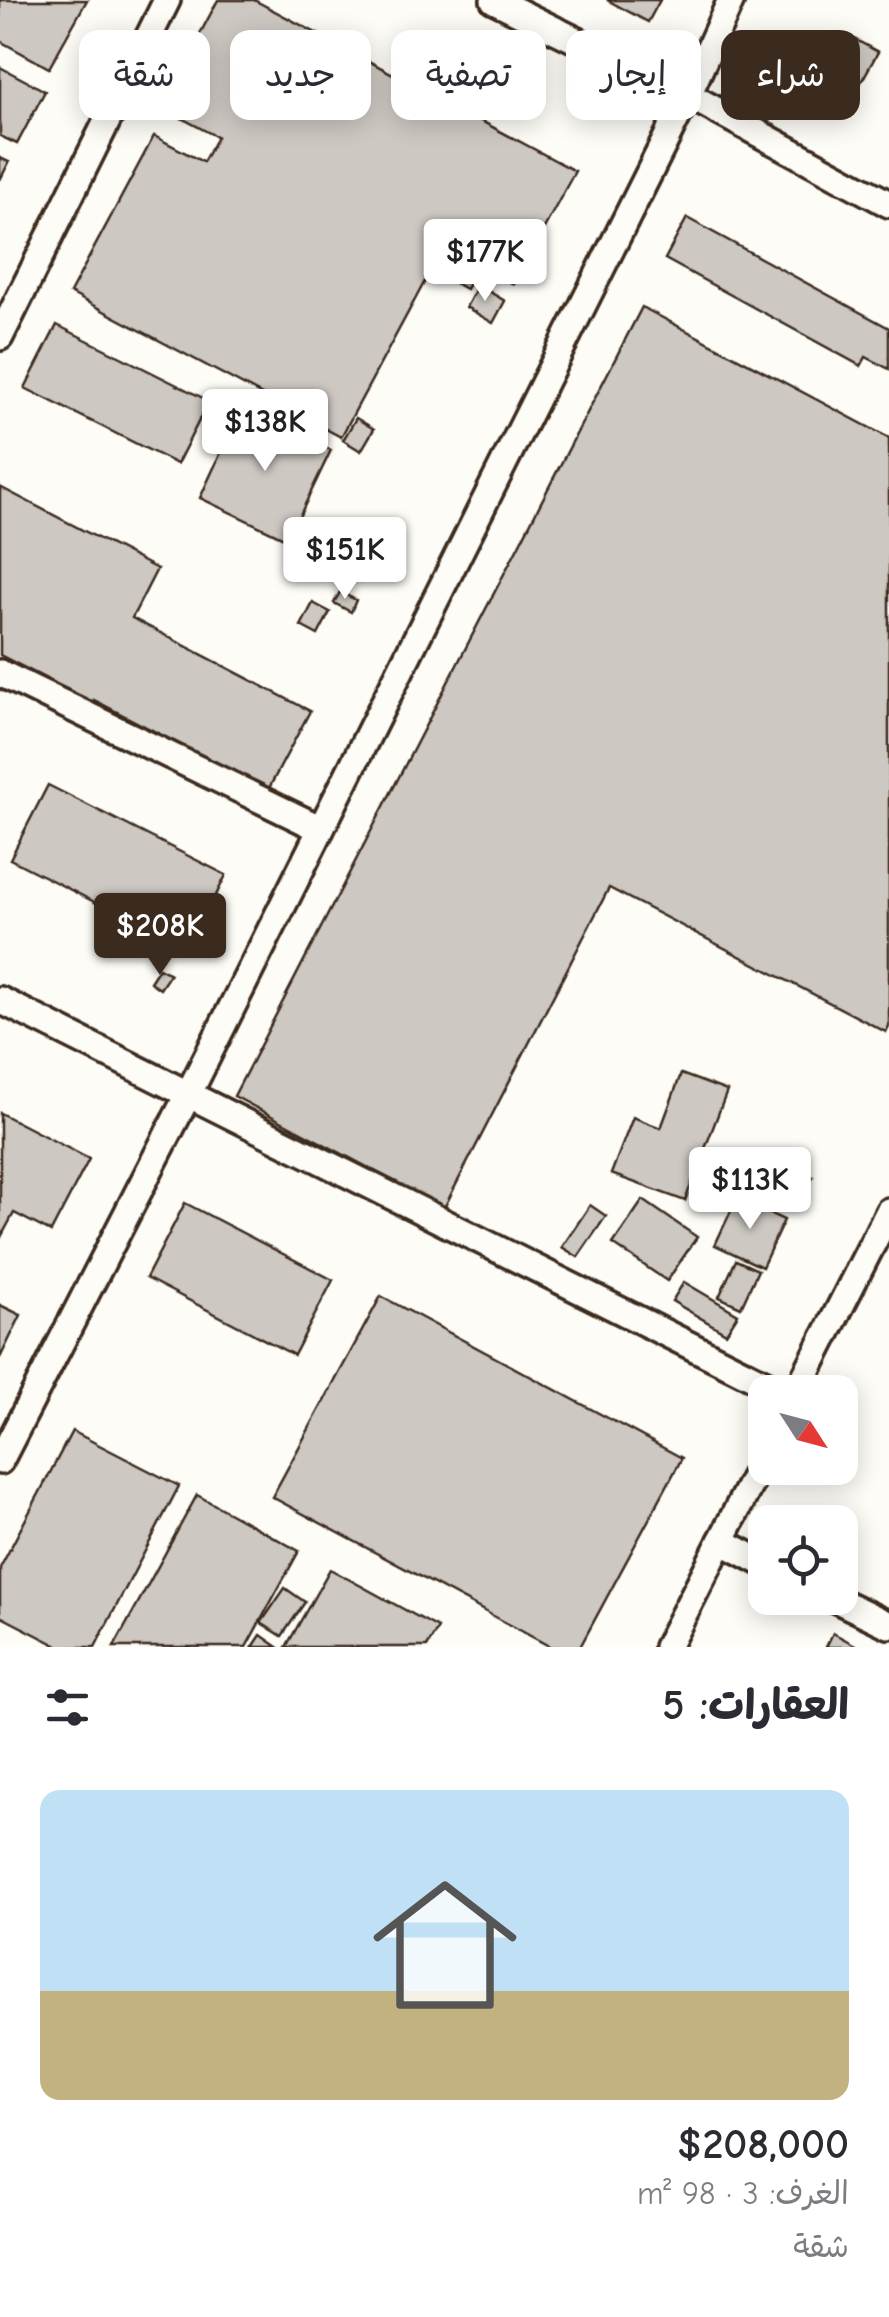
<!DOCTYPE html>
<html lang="ar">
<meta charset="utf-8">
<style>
:root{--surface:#fff;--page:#f2f2f3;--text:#2b2b33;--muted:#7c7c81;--accent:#3b2a1e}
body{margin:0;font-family:"Comic Neue","Playpen Sans Arabic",sans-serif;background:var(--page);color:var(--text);direction:rtl;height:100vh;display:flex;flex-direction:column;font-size:38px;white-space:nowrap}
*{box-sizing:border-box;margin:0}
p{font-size:32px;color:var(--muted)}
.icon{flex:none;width:55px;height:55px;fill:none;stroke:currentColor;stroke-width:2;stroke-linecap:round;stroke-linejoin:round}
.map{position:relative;height:1647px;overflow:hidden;direction:ltr}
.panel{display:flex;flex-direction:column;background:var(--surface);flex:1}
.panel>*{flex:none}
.hud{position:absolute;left:30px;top:30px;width:830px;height:90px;direction:rtl;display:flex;gap:20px}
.needle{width:65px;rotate:126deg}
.tools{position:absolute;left:748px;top:1375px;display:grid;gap:20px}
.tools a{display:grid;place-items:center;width:110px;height:110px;border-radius:20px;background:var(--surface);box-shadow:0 5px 25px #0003;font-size:50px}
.price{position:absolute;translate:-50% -85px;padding:0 22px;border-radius:10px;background:#fff;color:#222;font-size:32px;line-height:65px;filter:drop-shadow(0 2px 5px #0008)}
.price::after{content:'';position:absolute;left:50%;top:60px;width:30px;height:22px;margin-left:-15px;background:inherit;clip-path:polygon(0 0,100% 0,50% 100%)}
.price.active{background:var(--accent);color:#fff}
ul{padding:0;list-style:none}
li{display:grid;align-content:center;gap:20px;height:530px;padding:0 40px}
li span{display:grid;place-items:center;height:310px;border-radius:20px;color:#555}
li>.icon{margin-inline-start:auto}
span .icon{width:180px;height:180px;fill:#fffc;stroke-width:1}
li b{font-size:42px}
h2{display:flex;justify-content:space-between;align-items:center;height:120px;padding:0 40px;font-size:42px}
.chip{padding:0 35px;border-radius:20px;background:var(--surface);box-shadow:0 5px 25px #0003;font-size:35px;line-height:90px}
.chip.active{background:var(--accent);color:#fff}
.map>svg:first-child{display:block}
.building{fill:#cdc8c2;stroke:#3b2a1e;stroke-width:2.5}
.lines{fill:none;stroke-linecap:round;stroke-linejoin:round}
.minor-casing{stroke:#3b2a1e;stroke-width:32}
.minor{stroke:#fdfcf7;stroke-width:25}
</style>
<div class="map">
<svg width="889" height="1647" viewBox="0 0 889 1647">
<rect width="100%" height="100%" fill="#fdfcf7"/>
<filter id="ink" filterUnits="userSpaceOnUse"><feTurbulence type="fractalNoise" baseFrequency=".01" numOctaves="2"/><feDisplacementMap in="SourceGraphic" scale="20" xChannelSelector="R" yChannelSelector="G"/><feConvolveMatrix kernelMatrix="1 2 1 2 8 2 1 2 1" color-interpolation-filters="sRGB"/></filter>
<g filter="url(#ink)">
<!-- building -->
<g class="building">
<polygon points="0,0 87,0 49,68 0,41"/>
<polygon points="218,0 254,0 575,171 514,284 478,266 466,289 431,270 341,437 70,293 154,136 203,162 217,137 161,107"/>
<polygon points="607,0 660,0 648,22"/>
<polygon points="847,35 878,52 843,114 755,65 769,41 826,73"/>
<polygon points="0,67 45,91 17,144 0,136"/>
<polygon points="0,158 9,162 0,180"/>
<polygon points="687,218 889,328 889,369 866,357 861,366 665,259"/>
<polygon points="478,285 505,301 493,323 466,307"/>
<polygon points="642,307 889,438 889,1026 886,1032 609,888 444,1208 234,1096"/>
<polygon points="57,325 209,401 177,464 25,388"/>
<polygon points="242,407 331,450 288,540 200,498"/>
<polygon points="356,418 374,429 361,451 343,440"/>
<polygon points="0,487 157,569 132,618 310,711 268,790 94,700 93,703 0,655"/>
<polygon points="340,592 356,600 351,612 334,603"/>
<polygon points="313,603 330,612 318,635 301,626"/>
<polygon points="48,785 226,875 189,950 10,859"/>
<polygon points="159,968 170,974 160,989 150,982"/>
<polygon points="681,1074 727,1091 685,1201 611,1174 633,1117 661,1128"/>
<polygon points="0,1113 89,1159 51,1232 14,1213 0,1239"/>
<polygon points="795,1166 813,1177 793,1207 776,1195"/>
<polygon points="737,1198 784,1220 762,1267 715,1245"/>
<polygon points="643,1200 697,1237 667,1281 613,1244"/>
<polygon points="185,1203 333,1280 294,1355 146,1278"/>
<polygon points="590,1205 606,1216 578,1257 562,1247"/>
<polygon points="736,1260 758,1270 741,1307 719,1297"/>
<polygon points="684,1282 738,1314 726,1333 672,1301"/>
<polygon points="381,1296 682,1458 580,1647 551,1647 272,1497"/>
<polygon points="0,1305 21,1315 0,1358"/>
<polygon points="72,1431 179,1486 95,1647 60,1647 0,1616 0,1568"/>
<polygon points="197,1495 299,1551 246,1647 114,1647"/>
<polygon points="330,1569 438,1628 427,1647 286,1647"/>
<polygon points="285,1588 305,1602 282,1636 261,1623"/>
<polygon points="833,1633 859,1647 826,1647"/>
<polygon points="261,1635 278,1647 253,1647"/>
</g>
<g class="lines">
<!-- minor casing -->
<g class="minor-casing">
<g id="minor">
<polyline points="494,0 688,95 889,204"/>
<polyline points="0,337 167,0"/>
<polyline points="0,673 321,829"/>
<polyline points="0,1000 783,1392"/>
<polyline points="797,1392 889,1211"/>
<polyline points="0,1461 188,1095 688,95 731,0"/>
<polyline points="721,1541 765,1564"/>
<polyline points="833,1598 889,1625"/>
<polyline points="667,1647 765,1455"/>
</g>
</g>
<!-- minor -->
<use href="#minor" class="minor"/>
</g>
</g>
</svg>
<div class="tools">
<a><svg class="needle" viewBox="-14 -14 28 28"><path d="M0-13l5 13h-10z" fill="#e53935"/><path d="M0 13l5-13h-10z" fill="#7c7c81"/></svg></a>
<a><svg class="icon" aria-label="locate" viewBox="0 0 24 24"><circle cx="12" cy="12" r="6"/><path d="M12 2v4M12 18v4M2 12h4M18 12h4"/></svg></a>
</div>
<b class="price" style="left:485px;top:304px">$177K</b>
<b class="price" style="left:265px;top:474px">$138K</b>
<b class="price" style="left:345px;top:602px">$151K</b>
<b class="price active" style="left:160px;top:978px">$208K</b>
<b class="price" style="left:750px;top:1232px">$113K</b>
<div class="hud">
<a class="chip active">شراء</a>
<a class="chip">إيجار</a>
<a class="chip">تصفية</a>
<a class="chip">جديد</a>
<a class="chip">شقة</a>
</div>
</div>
<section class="panel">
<h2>العقارات: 5<svg class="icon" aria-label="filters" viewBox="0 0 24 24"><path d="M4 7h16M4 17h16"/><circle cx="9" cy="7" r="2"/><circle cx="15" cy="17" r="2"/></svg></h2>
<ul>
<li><span style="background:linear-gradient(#bfe0f5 65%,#c2b280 0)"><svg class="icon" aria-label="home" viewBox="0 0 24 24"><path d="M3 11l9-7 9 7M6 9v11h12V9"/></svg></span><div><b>$208,000</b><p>الغرف: 3 · 98 m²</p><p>شقة</p></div></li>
</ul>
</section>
